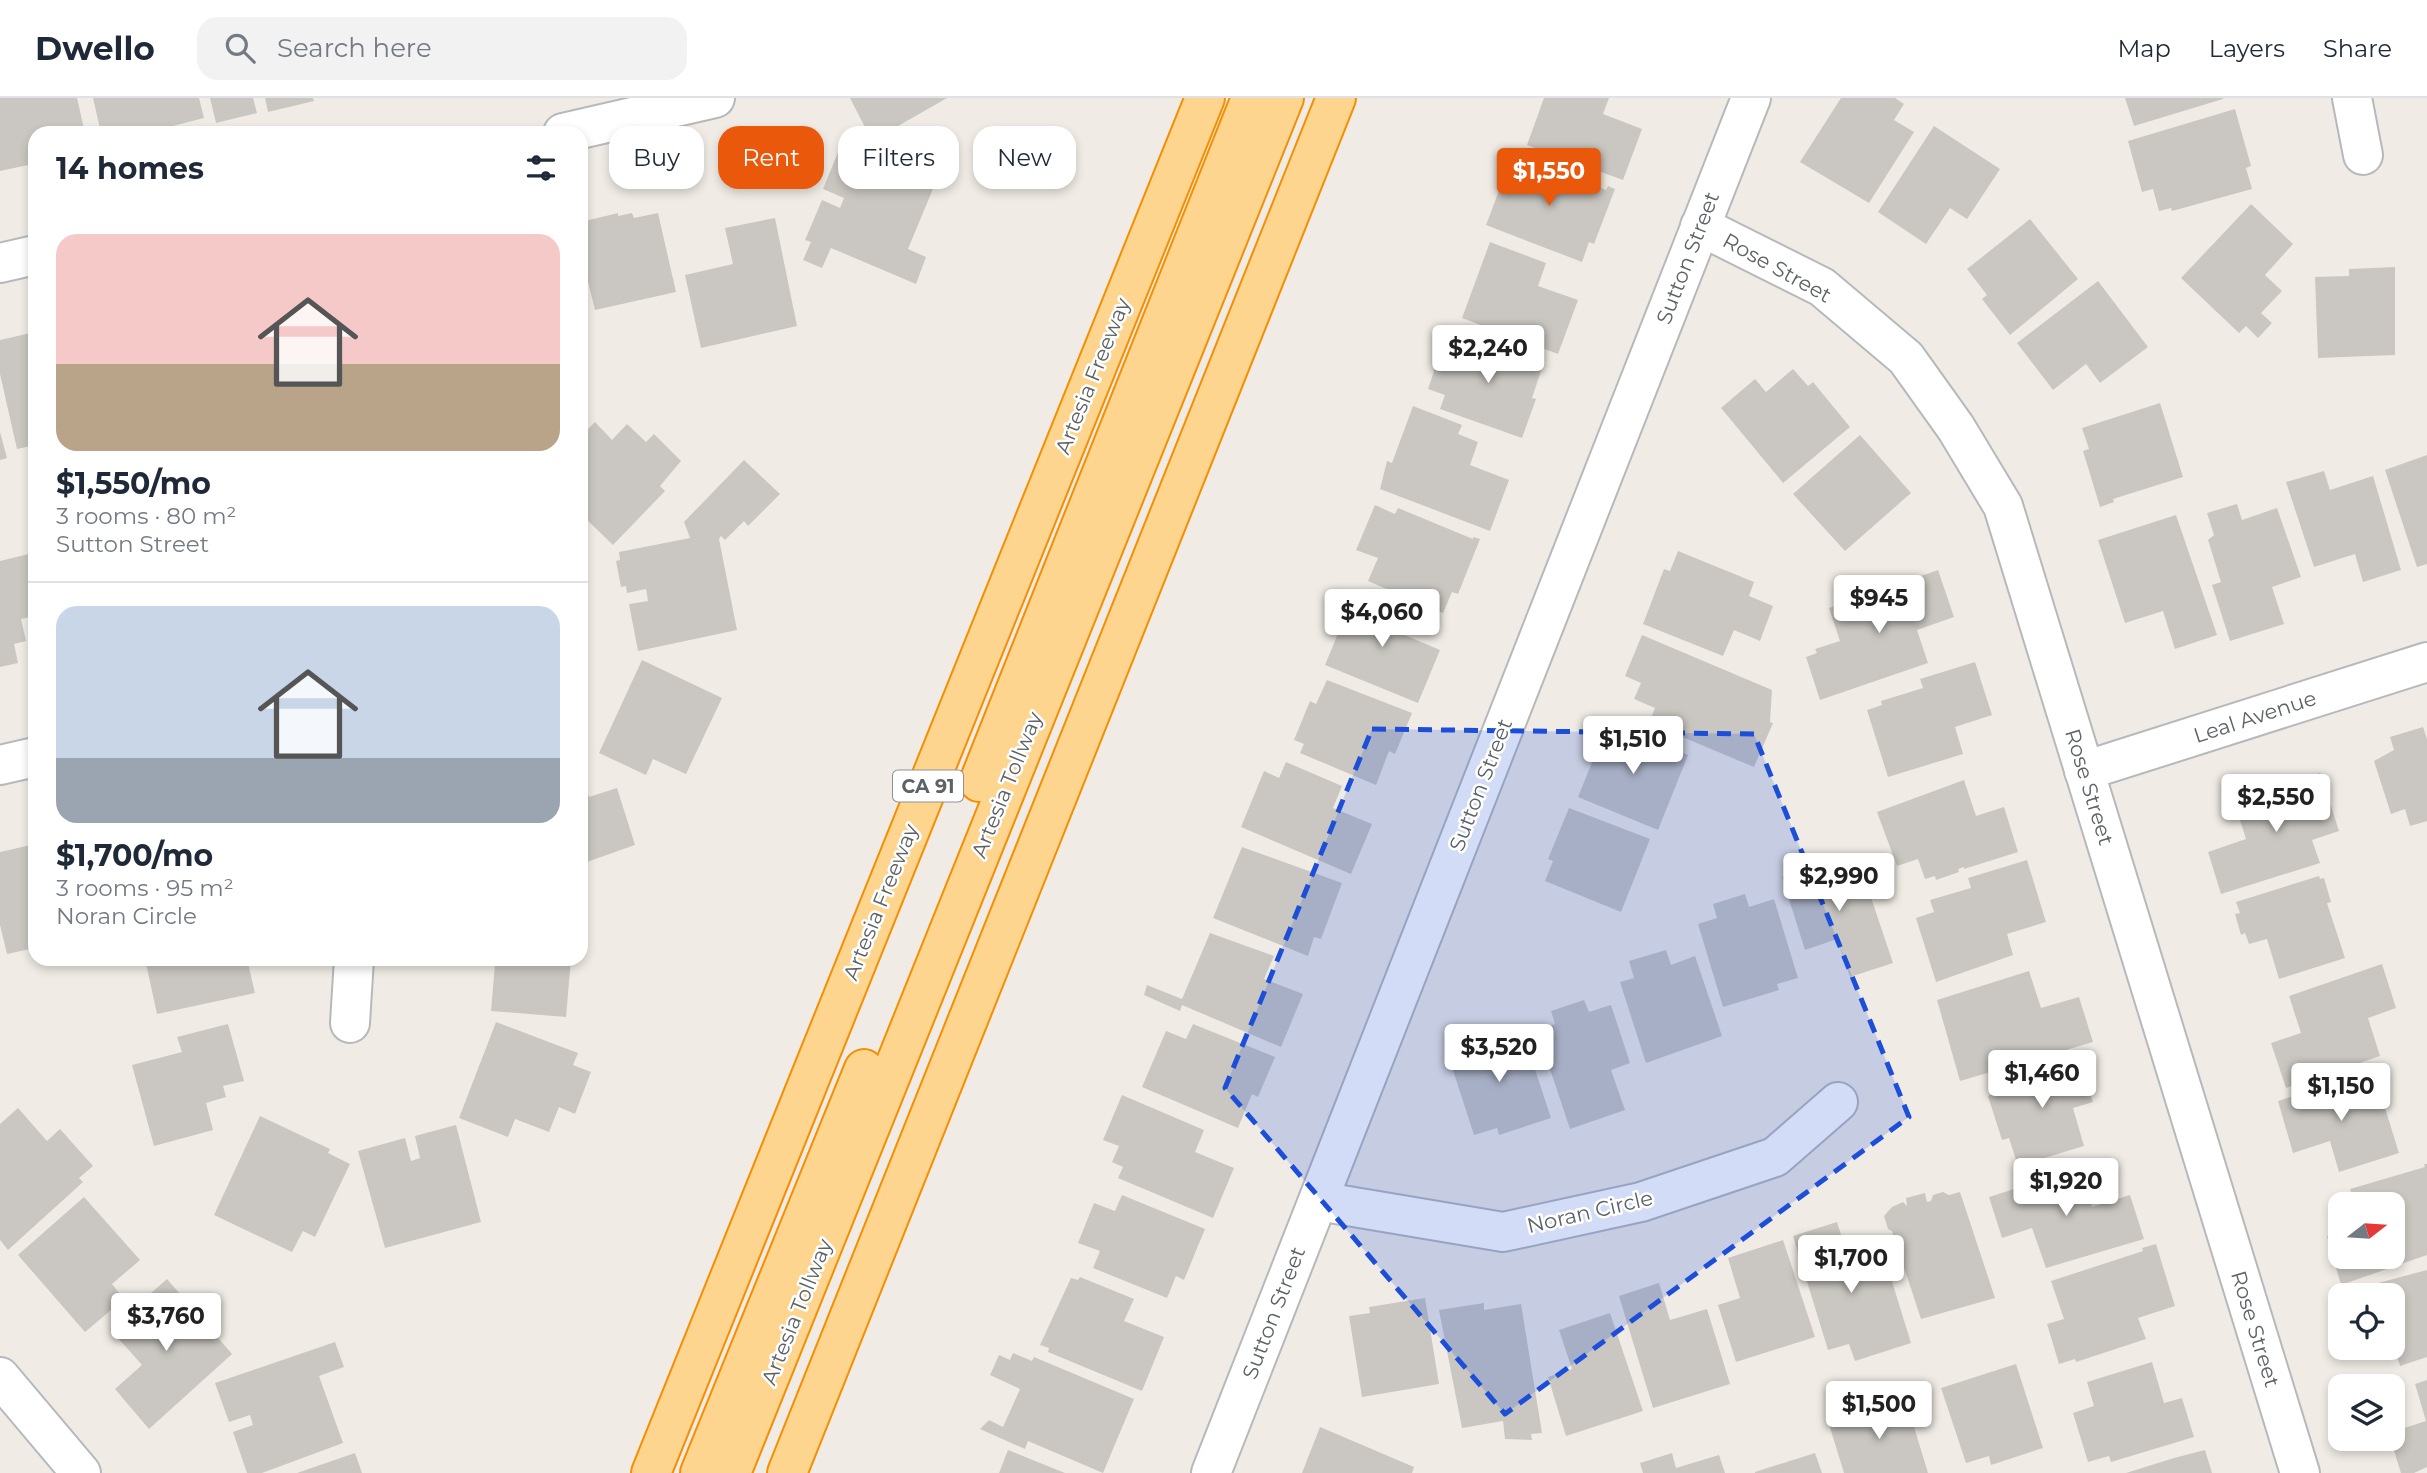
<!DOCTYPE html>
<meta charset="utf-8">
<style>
:root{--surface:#fff;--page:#f2f2f3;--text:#1f2937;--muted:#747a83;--line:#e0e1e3;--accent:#ea580c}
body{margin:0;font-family:Montserrat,sans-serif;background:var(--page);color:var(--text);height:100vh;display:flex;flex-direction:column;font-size:26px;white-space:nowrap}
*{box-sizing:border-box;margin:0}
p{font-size:23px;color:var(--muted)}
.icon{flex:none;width:38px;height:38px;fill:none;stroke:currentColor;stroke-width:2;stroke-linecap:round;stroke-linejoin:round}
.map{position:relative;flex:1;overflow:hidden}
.panel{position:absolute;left:28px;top:28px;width:560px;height:840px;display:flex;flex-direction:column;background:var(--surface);border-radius:21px;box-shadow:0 4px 10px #0003}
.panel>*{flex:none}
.hud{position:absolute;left:609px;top:28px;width:665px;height:63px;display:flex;gap:14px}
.needle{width:46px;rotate:73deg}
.controls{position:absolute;left:2328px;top:1094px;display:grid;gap:14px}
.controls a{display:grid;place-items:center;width:77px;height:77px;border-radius:14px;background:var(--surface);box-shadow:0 4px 10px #0003;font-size:35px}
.price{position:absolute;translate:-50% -60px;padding:0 16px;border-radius:7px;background:#fff;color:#222;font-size:23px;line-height:46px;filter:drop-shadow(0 2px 4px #0008)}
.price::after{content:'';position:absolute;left:50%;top:42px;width:21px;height:16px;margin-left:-10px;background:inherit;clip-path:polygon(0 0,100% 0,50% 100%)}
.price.on{background:var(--accent);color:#fff}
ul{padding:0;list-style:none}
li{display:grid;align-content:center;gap:14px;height:371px;padding:0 28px}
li+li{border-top:2px solid var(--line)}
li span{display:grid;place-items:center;height:217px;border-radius:21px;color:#555}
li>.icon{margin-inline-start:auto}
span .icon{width:126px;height:126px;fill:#fffc;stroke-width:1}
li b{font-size:30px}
h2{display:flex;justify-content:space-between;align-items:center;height:84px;padding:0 28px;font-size:30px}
.pill{padding:0 24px;border-radius:21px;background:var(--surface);box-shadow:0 4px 10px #0003;font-size:24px;line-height:63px}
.pill.on{background:var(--accent);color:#fff}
header{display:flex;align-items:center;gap:42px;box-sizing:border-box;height:98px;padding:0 35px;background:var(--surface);border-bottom:2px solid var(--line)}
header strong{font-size:33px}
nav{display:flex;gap:38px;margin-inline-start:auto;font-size:24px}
.search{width:490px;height:63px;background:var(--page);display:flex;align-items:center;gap:18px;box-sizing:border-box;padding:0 24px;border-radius:21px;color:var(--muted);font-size:26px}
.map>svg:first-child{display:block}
.building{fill:#cac7c2}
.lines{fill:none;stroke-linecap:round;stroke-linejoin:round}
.minor-casing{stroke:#b6b9bc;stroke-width:42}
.highway-casing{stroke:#f58e00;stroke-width:42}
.minor{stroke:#fff;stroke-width:38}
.highway{stroke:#fed58e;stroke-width:38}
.marked{fill:#1d4ed8;fill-opacity:0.2;stroke:#1d4ed8;stroke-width:5;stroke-dasharray:14 9;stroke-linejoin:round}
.labels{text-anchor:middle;stroke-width:5;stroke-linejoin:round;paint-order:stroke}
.shield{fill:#fff;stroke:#8e9194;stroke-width:2}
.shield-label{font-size:19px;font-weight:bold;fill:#5d6266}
.street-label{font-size:21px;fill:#5d6266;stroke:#fff}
</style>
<header>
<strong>Dwello</strong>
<div class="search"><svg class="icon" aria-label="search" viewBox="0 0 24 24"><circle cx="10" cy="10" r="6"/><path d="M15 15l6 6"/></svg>Search here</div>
<nav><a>Map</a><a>Layers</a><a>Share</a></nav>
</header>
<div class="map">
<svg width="2427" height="1375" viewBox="0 0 2427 1375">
<rect width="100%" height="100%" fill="#f0ece5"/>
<!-- building -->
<g class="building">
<polygon points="0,0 77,0 85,35 35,35 35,47 29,48 33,66 0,73"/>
<polygon points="93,0 199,0 204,20 161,31 162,34 157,35 101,35"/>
<polygon points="210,0 253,0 257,15 216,25"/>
<polygon points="265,0 313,0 314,3 268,14"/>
<polygon points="850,0 947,0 872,43"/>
<polygon points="1544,0 1609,0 1603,16 1642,31 1623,82 1527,47"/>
<polygon points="1841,0 1895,0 1904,6 1894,22 1914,34 1869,105 1800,64"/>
<polygon points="2125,0 2223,0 2223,1 2134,28"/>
<polygon points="2235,11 2251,68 2246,70 2252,91 2172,113 2171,110 2159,113 2153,91 2142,94 2128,43"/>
<polygon points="1934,28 2000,71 1967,121 1950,110 1926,146 1878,114"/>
<polygon points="841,47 935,86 908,151 926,159 916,186 831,150 822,170 803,162 811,144 805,142 822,102 840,110 844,100 823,91"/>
<polygon points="1513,56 1606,92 1608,88 1615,91 1594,146 1589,144 1582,164 1486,127"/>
<polygon points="2251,106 2293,146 2265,177 2282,193 2261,215 2272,225 2258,240 2246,228 2239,235 2181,180"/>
<polygon points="618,115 618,118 632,115 634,120 658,115 676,194 595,212 586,176 581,177 581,124"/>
<polygon points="775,120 797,228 701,250 685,177 733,166 725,130"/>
<polygon points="2030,121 2078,181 2010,237 1982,201 1987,197 1967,171"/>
<polygon points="1490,144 1546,165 1538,188 1578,202 1558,256 1462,220"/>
<polygon points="2395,169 2395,257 2318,260 2315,179 2349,178 2349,171"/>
<polygon points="2098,183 2148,249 2100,285 2086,266 2053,292 2017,245"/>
<polygon points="35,234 35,347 17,351 0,276 0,242"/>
<polygon points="1467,237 1544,264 1532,300 1536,301 1522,340 1440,311 1445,297 1428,291 1440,255 1458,262"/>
<polygon points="1793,271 1808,288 1813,284 1850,329 1783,385 1721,310 1755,281 1766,294"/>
<polygon points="2160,305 2183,379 2113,401 2114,404 2100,409 2083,353 2089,351 2082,330"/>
<polygon points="1413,308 1462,327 1458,336 1478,344 1470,367 1509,382 1490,433 1380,391 1387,363 1392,365"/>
<polygon points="595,324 612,342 627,326 646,344 654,336 681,363 660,388 665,393 613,447 581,416 581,338"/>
<polygon points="0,334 7,360 0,362"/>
<polygon points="1860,337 1911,395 1845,453 1793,396"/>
<polygon points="2427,357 2427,466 2417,469 2385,372"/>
<polygon points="744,362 780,396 748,428 744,423 725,442 721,438 719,441 737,532 638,553 629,506 648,503 646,491 627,495 626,488 621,489 616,463 620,462 619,454 690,440 684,424"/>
<polygon points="2324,373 2330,392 2373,378 2401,472 2363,484 2355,456 2314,469 2286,384"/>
<polygon points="2237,406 2242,422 2277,410 2301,479 2272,489 2284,526 2230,543 2212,487 2221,484 2208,442 2214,437 2207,415"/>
<polygon points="1375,407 1395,416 1398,410 1473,441 1473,439 1480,441 1458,496 1452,494 1443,515 1368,483 1378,460 1356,452"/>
<polygon points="2176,417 2217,537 2175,551 2163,513 2125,525 2098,442"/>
<polygon points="1678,453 1754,484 1749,498 1773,508 1760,543 1734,532 1723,558 1643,526 1664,471 1670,473"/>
<polygon points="33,455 35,518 21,521 26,543 14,546 18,565 0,569 0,463"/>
<polygon points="1938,472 1954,519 1917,532 1928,565 1820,602 1806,559 1817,555 1815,551 1840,543 1829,510"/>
<polygon points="1356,492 1410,515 1402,536 1440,552 1418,605 1325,567"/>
<polygon points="1642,537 1772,592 1770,624 1773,625 1754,669 1649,625 1655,610 1634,601 1641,585 1625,578"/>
<polygon points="642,562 722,600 686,676 653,661 646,677 599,655"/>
<polygon points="1975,564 1992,617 1955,629 1963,656 1888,679 1867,612 1882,607 1881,603 1923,590 1920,581"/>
<polygon points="1327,582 1412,615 1395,656 1389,653 1376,687 1300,655 1304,646 1294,642 1310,603 1316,606"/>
<polygon points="1608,625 1688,657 1658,732 1578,699"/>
<polygon points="2423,629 2427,641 2427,723 2410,728 2405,711 2391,716 2374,663 2394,652 2390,639"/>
<polygon points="1286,664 1342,688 1333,710 1372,726 1351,776 1241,729 1264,673 1279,680"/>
<polygon points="2320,675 2339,733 2312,742 2320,765 2221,796 2208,754 2246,741 2234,703"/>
<polygon points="581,677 589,699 617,690 635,747 581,766"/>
<polygon points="1964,682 1976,718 2004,709 2018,754 1964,771 1964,769 1958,771 1959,774 1936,782 1935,778 1925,781 1918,761 1897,768 1877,714"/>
<polygon points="1569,710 1650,741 1621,814 1545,783 1553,763 1548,761"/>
<polygon points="31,747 35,763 35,850 7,856 0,827 0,754"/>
<polygon points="1242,749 1342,785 1321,841 1314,839 1308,858 1213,820"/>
<polygon points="1856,755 1893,865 1850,879 1837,841 1805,852 1782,779"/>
<polygon points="2027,762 2046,824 2007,836 2013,857 1936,884 1916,820 1934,814 1930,802 1971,790 1968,780"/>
<polygon points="2319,778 2320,781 2324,780 2331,804 2327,805 2345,860 2279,881 2267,841 2249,846 2245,835 2241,837 2235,816 2240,815 2236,804"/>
<polygon points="1745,796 1749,809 1774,801 1798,880 1777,886 1779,892 1723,909 1698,826 1717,820 1713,806"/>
<polygon points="1210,835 1274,858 1264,881 1303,896 1281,949 1182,907 1180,913 1144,897 1147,887 1182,901"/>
<polygon points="1666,852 1671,867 1695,858 1722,938 1646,965 1620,884 1634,880 1629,863"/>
<polygon points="145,861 247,861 255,895 157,916"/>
<polygon points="455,861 571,861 566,919 491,913 495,866"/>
<polygon points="2382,866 2396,910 2368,920 2380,958 2286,990 2271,945 2301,935 2289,898"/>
<polygon points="2029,873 2041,910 2079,899 2093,944 1960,983 1937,902"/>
<polygon points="1584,902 1589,914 1611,907 1630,965 1611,972 1625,1012 1570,1031 1537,932 1555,926 1551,913"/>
<polygon points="496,924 578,955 573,967 591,974 575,1016 559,1009 549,1034 515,1021 508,1039 459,1020"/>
<polygon points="228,926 244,983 223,988 226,999 206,1005 213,1032 154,1048 132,967 182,954 177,939"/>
<polygon points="1193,926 1275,959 1258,999 1252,996 1238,1030 1142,989 1166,933 1186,941"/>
<polygon points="1490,931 1495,944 1523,935 1551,1020 1499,1037 1497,1030 1474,1037 1449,960 1463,955 1459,941"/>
<polygon points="2077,957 2093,1004 2073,1010 2084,1048 2018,1068 2009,1040 2002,1042 1988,998 1996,995 1994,987"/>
<polygon points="2376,981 2399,1055 2339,1074 2330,1043 2293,1055 2278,1003 2332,986 2335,994"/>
<polygon points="1122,997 1204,1032 1195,1054 1234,1070 1213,1120 1118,1080 1123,1069 1112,1064 1119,1048 1103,1042"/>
<polygon points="18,1010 47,1043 60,1031 93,1068 79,1080 83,1084 8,1152 0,1142 0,1026"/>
<polygon points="260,1018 330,1051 328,1055 350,1066 315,1139 303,1133 292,1154 214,1117"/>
<polygon points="456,1027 481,1124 385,1150 358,1053 405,1040 411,1063 420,1060 415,1038"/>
<polygon points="2424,1066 2427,1066 2427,1157 2341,1187 2327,1138 2340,1134 2340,1158 2392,1158 2392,1106 2355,1106 2350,1091 2425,1069"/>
<polygon points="2080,1070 2092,1109 2130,1097 2144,1141 2046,1170 2032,1130 2002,1140 1989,1099"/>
<polygon points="1943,1094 1949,1097 1960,1094 1995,1200 1921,1221 1892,1133 1888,1131 1884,1118 1892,1109 1903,1104 1907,1108 1906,1100 1925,1095 1927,1104 1931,1103 1933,1097"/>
<polygon points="1122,1097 1205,1131 1184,1182 1176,1178 1167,1200 1093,1170 1100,1153 1078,1145 1094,1105 1115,1113"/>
<polygon points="84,1099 140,1162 112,1186 124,1201 85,1234 18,1157"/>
<polygon points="1837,1124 1850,1165 1883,1154 1911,1245 1855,1263 1849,1246 1828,1252 1793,1138"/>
<polygon points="1783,1142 1815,1239 1736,1264 1718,1207 1740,1200 1728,1160"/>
<polygon points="2156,1146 2175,1208 2138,1220 2146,1241 2076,1264 2075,1261 2059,1266 2047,1226 2064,1221 2051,1183 2143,1153 2142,1150"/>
<polygon points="2427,1172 2427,1259 2400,1268 2392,1242 2392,1197 2353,1197 2352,1192"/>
<polygon points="1080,1179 1134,1201 1124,1223 1164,1239 1142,1293 1048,1254 1049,1250 1040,1247 1071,1180 1078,1182"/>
<polygon points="167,1181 232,1256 149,1331 115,1291 142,1267 110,1231"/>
<polygon points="1659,1185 1670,1222 1707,1211 1730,1286 1653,1310 1619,1198"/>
<polygon points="1425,1200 1439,1286 1362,1299 1349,1218 1370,1215 1369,1209"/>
<polygon points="1484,1205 1484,1212 1521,1206 1542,1335 1531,1336 1532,1342 1505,1341 1503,1323 1462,1330 1439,1212"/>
<polygon points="1610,1215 1643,1313 1566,1338 1548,1279 1572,1271 1559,1232"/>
<polygon points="335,1244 344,1269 319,1278 343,1345 262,1375 247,1375 233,1334 253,1327 250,1317 229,1324 215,1285"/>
<polygon points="1013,1255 1032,1263 1034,1259 1134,1301 1103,1375 1028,1343 1025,1351 980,1331 989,1322 1003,1329 1020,1291 990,1277 999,1257 1010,1262"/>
<polygon points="2152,1264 2164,1305 2182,1300 2194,1339 2111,1364 2109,1358 2088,1364 2073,1315 2094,1308 2087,1284"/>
<polygon points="2016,1266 2043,1350 1991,1367 1989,1358 1966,1365 1941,1290"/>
<polygon points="2427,1282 2427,1369 2414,1375 2401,1375 2390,1340 2392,1334 2426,1323 2415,1286"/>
<polygon points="1905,1299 1928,1375 1844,1375 1828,1323"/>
<polygon points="1320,1329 1414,1369 1412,1375 1302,1375"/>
<polygon points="1008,1352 1065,1375 999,1375"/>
<polygon points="2205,1352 2212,1375 2126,1375 2174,1360"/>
<polygon points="355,1355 362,1375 297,1375"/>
<polygon points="1672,1355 1676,1370 1719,1357 1725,1375 1643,1375 1640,1365"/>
<polygon points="1815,1355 1822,1375 1755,1375 1755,1374"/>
</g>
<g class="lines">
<!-- minor casing -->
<g class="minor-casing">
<g id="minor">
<polyline points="2352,0 2363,57"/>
<polyline points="563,35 715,0"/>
<polyline points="1700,128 1822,189 1906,260 1956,330 2003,408 2300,1375"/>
<polyline points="0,165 35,157"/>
<polyline points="0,667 35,659"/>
<polyline points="2084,673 2427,564"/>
<polyline points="350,925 354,861"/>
<polyline points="1318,1103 1503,1134 1641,1104 1775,1059 1838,1004"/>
<polyline points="0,1279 81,1375"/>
<polyline points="1211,1375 1751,0"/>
</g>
</g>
<!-- highway casing -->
<g class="highway-casing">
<g id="highway">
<polyline points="979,684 1251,0"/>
<polyline points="651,1375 1205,0"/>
<polyline points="700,1375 864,971"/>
<polyline points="731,1375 1284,0"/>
<polyline points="787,1375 1336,0"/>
</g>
</g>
<!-- minor -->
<use href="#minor" class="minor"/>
<!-- highway -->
<use href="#highway" class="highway"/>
</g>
<!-- marked area -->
<path class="marked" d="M1372,631l382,5 155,383 -404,297 -280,-326z"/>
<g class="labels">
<!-- shield labels -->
<rect class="shield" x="893" y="672.5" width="70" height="31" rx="5"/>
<g class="shield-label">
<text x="928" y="695">CA 91</text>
</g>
<!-- street labels -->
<g class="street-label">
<text transform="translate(1688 160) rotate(-69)" y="7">Sutton Street</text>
<text transform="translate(1777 170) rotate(29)" y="7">Rose Street</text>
<text transform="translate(1093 278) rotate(-68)" y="7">Artesia Freeway</text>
<text transform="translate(2255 619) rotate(-18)" y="7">Leal Avenue</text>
<text transform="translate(1007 687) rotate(-68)" y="7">Artesia Tollway</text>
<text transform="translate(1481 687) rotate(-69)" y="7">Sutton Street</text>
<text transform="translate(2089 689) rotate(73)" y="7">Rose Street</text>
<text transform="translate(881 804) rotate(-68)" y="7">Artesia Freeway</text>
<text transform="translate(1590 1114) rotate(-13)" y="7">Noran Circle</text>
<text transform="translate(797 1214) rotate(-68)" y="7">Artesia Tollway</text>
<text transform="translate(1274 1215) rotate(-69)" y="7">Sutton Street</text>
<text transform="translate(2255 1231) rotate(73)" y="7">Rose Street</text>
</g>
</g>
</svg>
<div class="controls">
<a><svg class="needle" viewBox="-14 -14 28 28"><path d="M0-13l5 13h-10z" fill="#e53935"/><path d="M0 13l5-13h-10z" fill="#747a83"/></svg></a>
<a><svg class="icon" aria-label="locate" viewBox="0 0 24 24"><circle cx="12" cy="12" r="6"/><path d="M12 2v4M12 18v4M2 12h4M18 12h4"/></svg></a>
<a><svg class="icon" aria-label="layers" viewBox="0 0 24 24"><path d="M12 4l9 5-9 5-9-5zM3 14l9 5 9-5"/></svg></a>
</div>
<b class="price on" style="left:1549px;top:110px">$1,550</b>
<b class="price" style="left:1488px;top:287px">$2,240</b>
<b class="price" style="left:1879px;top:537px">$945</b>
<b class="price" style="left:1382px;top:551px">$4,060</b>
<b class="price" style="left:1633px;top:678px">$1,510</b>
<b class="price" style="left:2276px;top:736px">$2,550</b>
<b class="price" style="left:1839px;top:815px">$2,990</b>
<b class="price" style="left:1499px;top:986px">$3,520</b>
<b class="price" style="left:2042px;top:1012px">$1,460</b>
<b class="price" style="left:2341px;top:1025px">$1,150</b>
<b class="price" style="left:2066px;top:1120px">$1,920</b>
<b class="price" style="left:1851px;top:1197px">$1,700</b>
<b class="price" style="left:166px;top:1255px">$3,760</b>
<b class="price" style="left:1879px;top:1343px">$1,500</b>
<div class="hud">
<a class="pill">Buy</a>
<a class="pill on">Rent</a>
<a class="pill">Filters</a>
<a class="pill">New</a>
</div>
<section class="panel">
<h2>14 homes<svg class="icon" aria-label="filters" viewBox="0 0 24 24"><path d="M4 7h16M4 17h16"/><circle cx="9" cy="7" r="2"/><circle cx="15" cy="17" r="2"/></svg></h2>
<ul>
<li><span style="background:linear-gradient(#f6c9c9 60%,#b9a48a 0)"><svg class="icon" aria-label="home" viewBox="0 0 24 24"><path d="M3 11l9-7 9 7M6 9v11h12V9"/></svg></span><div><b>$1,550/mo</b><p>3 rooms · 80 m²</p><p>Sutton Street</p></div></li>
<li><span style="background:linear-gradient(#c9d6e8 70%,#9aa5b1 0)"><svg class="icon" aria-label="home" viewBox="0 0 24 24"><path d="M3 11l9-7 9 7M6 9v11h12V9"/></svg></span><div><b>$1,700/mo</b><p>3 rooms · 95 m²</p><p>Noran Circle</p></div></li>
</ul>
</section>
</div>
